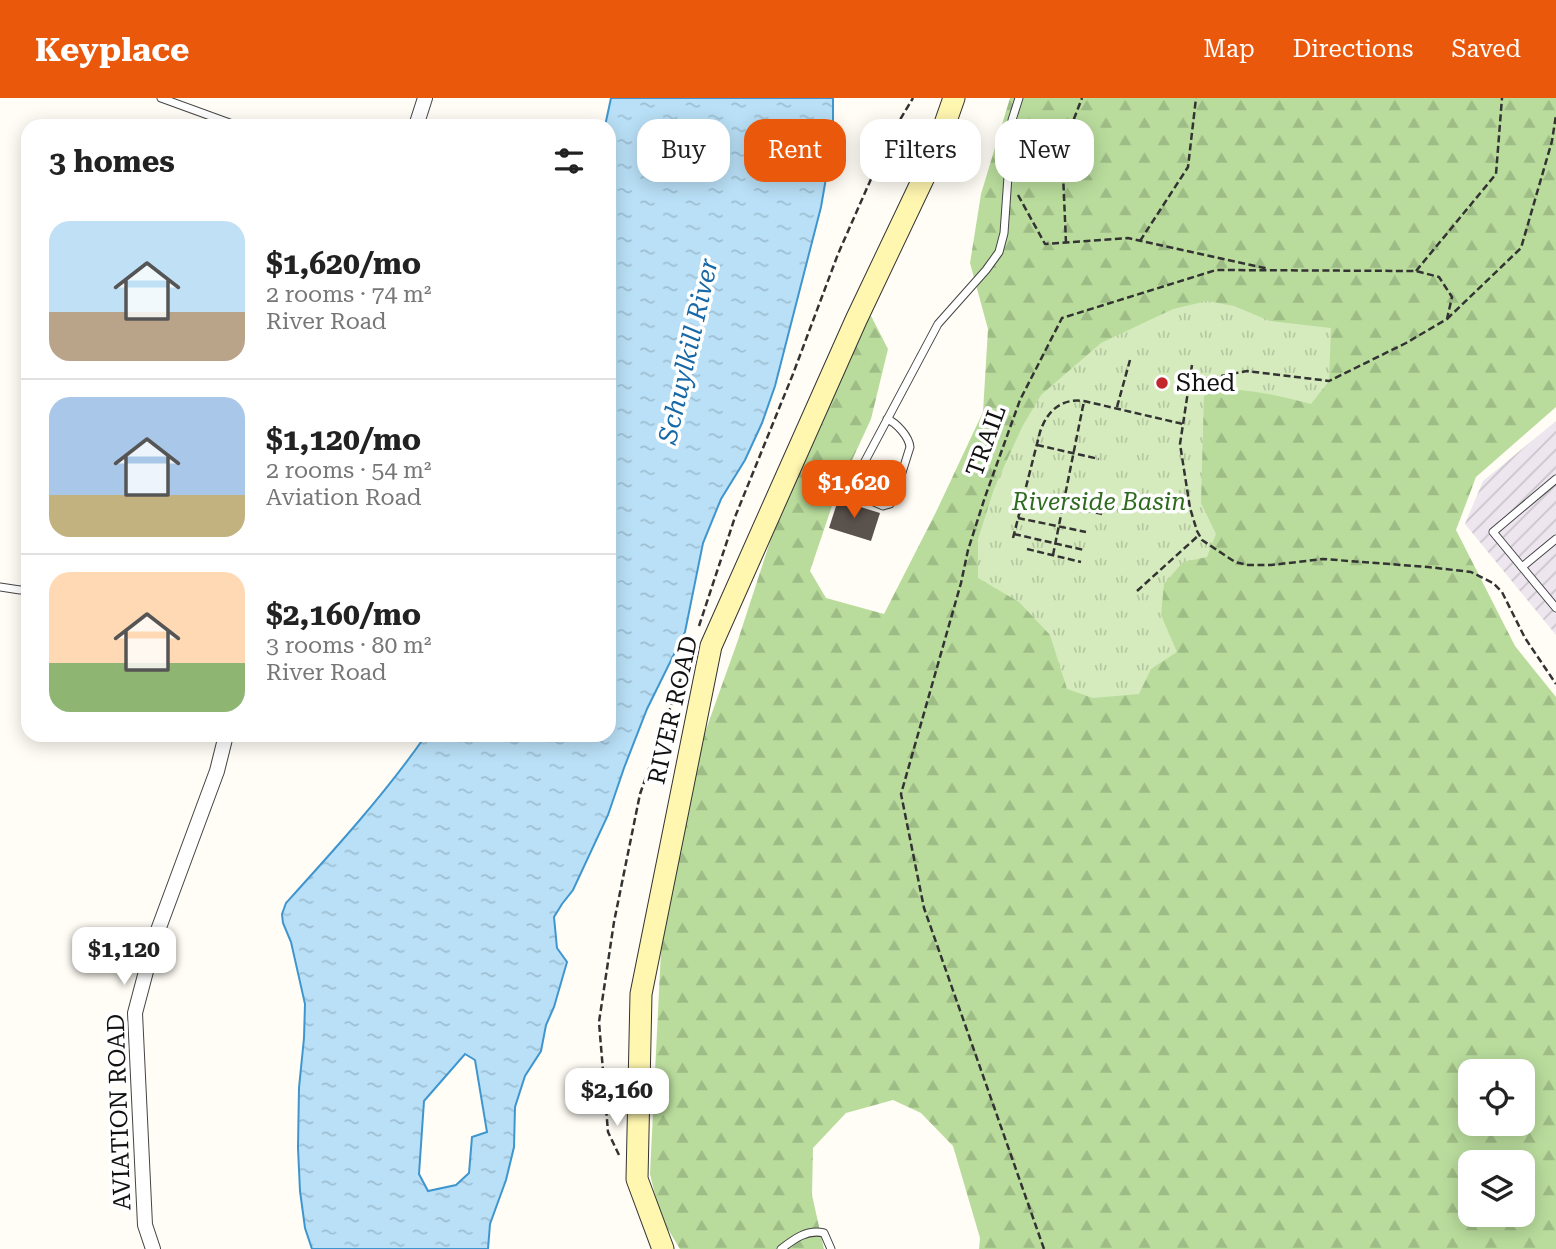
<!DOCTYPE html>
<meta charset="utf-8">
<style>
:root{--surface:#fff;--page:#f2f2f2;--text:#222;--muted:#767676;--line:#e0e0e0;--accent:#ea580c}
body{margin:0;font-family:"Roboto Serif",serif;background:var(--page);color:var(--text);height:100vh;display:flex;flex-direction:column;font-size:26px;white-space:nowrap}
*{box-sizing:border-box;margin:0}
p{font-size:23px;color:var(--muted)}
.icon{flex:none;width:38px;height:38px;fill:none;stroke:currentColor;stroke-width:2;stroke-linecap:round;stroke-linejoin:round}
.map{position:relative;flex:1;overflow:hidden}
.panel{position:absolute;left:21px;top:21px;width:595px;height:623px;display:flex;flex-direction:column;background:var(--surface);border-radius:21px;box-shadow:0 4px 18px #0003}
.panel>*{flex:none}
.top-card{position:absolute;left:637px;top:21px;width:665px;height:63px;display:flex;gap:14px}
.fabs{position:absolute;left:1458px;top:961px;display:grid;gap:14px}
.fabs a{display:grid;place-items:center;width:77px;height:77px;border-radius:14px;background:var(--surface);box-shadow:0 4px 18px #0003;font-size:35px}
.price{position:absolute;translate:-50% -60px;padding:0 16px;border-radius:14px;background:#fff;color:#222;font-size:23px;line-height:46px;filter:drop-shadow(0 2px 4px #0008)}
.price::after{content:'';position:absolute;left:50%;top:42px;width:21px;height:16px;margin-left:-10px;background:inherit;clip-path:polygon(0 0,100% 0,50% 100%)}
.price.active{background:var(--accent);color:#fff}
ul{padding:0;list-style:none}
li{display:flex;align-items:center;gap:21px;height:175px;padding:0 28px}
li+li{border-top:2px solid var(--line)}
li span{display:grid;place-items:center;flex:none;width:196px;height:140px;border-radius:21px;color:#555}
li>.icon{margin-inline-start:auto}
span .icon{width:84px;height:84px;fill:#fffc;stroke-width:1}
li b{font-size:30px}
h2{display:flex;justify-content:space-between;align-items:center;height:84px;padding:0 28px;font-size:30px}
.pill{padding:0 24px;border-radius:21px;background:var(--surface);box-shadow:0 4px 18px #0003;font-size:24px;line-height:63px}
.pill.active{background:var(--accent);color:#fff}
header{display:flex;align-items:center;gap:42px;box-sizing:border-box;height:98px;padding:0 35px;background:var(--accent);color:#fff}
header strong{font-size:33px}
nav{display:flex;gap:38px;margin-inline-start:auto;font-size:24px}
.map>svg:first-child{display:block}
.industrial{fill:url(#industrial-furrows)}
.forest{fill:url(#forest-firs);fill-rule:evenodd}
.park{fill:url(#park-tufts)}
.water{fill:url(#water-ripples);stroke:#3f96cf;stroke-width:2;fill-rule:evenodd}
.building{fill:#5a524d}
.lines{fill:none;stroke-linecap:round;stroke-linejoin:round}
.lane-casing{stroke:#444;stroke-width:9}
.street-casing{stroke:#444;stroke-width:16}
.secondary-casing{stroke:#333;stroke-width:23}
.path{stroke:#333;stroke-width:2.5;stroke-dasharray:7 3.5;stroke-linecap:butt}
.lane{stroke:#fff;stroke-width:7}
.street{stroke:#fff;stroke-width:14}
.secondary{stroke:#fff6b0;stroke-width:21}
.poi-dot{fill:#c4262e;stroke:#fff;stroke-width:2.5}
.labels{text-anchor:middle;stroke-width:7;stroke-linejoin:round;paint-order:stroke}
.poi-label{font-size:24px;fill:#111;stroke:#fff;text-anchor:start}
.street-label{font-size:24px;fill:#111;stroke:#fff}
.park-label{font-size:24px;font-style:italic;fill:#2f6b1f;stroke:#fff}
.water-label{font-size:26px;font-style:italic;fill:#1768a6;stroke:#fff}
</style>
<header>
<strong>Keyplace</strong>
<nav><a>Map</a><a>Directions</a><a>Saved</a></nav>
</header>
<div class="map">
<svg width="1556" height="1151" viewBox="0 0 1556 1151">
<defs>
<pattern id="industrial-furrows" width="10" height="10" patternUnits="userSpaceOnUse" patternTransform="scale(1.75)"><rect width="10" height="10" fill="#eee6ef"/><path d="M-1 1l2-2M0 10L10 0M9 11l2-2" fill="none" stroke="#cbc4cc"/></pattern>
<pattern id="forest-firs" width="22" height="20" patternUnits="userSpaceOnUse" patternTransform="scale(1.75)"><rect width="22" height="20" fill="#b9dc9c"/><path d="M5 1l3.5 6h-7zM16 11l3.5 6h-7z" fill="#9ebc85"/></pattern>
<pattern id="park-tufts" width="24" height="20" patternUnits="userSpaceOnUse" patternTransform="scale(1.75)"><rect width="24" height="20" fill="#d5ebbd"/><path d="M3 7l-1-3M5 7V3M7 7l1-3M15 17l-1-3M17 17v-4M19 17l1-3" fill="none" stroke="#b6c8a1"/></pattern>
<pattern id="water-ripples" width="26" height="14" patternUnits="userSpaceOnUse" patternTransform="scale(1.75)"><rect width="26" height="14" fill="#b9e0f7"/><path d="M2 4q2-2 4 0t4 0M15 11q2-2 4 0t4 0" fill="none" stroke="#9ebfd3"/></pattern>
</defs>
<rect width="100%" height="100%" fill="#fffdf5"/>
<!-- industrial -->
<polygon class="industrial" points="1556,323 1556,537 1465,426 1483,383"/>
<!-- forest -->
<path class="forest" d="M1010,0h546v309l-80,70 -20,53 59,116 41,51v552h-577l1,-11 -27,-92 -32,-33 -28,-13 -47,13 -33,35 -1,47 12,54h-144l-20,-33 -10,-42 14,-284 29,-124 45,-126 42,-129 90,-197 18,35 -17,70 -36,78 -25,74 16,27 58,16 52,-102 47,-100 5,-83 -18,-66 11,-69zM1470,973h52v53h-52zM1470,1064h52v52h-52z"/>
<!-- park -->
<path class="park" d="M1207,203l27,5 36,15 61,7 -2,53 -18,23c-28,-7 -80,-22 -107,-8l-3,107 15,31 -9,23 -24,5 -19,22 -3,31 16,37 -26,17 -12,25 -46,4 -26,-9 -17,-54 -31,-33 -41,-24v-39l16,-50 28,-62 19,-32 60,-52 72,-34z"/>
<!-- water -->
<path class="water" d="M611,0h222v26l-3,31 -9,52 -46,179 -13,37 -17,37 -24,39 -18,44 -18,89 -38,77 -23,59 -16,47 -35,75 -11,14 -8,13 3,31 10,14 -13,45 -8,18 -5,26 -16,25 -10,31 -1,40 -8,33 -16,44 -2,25h-176l-7,-21 -5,-37 -2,-43 1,-60 5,-50 1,-34 -14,-62 -8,-19 -1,-9 4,-11c49,-54 99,-109 140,-168h183v-609h-4zM465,956l10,6 12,72 -15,5 -3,36 -13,12 -28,6 -9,-17 5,-73z"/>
<!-- building -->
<polygon class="building" points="838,402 880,415 871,443 829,430"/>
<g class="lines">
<!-- lane casing -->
<g class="lane-casing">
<g id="lane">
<polyline points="161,0 238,28"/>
<path d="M887,321c10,4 22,18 23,28l-16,51 -4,6 -7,2 -25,-11 -3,-8 1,-9 82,-154 48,-54 13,-18 5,-19 8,-113 7,-22"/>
<polyline points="1556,441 1522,469 1556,510"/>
<polyline points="1522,469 1493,434 1556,381"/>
<polyline points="0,489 20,492 28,491"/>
<path d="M781,1151c13,-10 26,-20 43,-16l7,16"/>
</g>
</g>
<!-- street casing -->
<g class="street-casing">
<g id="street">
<polyline points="416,28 425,0"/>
<polyline points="153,1151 145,1127 135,915 154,843 217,673 226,637"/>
</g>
</g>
<!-- secondary casing -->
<g class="secondary-casing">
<polyline id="secondary" points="663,1151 637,1081 641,896 711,548 856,222 933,60 954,0"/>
</g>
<!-- path -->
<g class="path">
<polyline points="1018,97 1045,146 1128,140 1269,171"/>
<polyline points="1140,143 1188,69 1196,0"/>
<polyline points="1066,145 1062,52 1082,0"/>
<polyline points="1416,173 1496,76 1502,0"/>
<polyline points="1447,221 1521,150 1552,43 1556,17"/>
<polyline points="1192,267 1180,346 1190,410 1197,433 1202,442 1235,464 1248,467 1271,467 1323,461 1428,469 1471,474 1493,485 1502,494 1525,540 1556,586"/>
<polyline points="1117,309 1130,262"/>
<polyline points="1037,347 1099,361"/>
<polyline points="1024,399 1102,416"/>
<polyline points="1018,420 1086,434"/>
<polyline points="1014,436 1084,452"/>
<path d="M1013,440l27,-106c7,-21 21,-34 44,-31l99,23"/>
<polyline points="1027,451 1081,464"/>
<polyline points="1053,457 1084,303"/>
<polyline points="1137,493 1199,437"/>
<polyline points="699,528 735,419 793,276 838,156 889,40 913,0"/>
<polyline points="619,1057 608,1034 599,924 614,824 640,696 690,554"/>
<polyline points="1044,1151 924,810 901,696 961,485 968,452 985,399 1020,302 1062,220 1216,172 1416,173 1439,179 1452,199 1447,221 1406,245 1329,283 1247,273 1189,284"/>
</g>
<!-- lane -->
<use href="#lane" class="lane"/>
<!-- street -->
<use href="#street" class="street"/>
<!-- secondary -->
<use href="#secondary" class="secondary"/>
</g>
<!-- markers -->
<circle class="poi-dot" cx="1162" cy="285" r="7"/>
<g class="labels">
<!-- poi labels -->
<g class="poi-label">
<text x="1176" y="293">Shed</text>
</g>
<!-- street labels -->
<g class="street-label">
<text transform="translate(986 343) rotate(-70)" y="8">TRAIL</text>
<text transform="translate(673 612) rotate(-77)" y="8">RIVER ROAD</text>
<text transform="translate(119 1014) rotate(-92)" y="8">AVIATION ROAD</text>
</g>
<!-- park labels -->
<g class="park-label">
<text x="1099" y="412">Riverside Basin</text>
</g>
<!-- water labels -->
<g class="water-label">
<text transform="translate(688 253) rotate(-77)" y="9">Schuylkill River</text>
</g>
</g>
</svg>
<div class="fabs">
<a><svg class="icon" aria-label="locate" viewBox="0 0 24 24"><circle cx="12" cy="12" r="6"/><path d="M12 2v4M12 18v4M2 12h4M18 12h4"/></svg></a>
<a><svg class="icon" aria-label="layers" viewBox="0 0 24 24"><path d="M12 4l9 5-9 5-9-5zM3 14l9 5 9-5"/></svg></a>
</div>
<b class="price active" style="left:854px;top:422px">$1,620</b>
<b class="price" style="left:124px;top:889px">$1,120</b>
<b class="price" style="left:617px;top:1030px">$2,160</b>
<div class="top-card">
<a class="pill">Buy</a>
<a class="pill active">Rent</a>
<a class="pill">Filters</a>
<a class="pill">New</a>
</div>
<section class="panel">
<h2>3 homes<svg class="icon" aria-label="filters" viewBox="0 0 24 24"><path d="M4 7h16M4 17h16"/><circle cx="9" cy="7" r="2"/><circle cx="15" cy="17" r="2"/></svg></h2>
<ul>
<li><span style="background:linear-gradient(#bfe0f5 65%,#b9a48a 0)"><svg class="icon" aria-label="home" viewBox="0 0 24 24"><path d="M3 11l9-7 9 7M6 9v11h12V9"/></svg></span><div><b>$1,620/mo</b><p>2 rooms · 74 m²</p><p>River Road</p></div></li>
<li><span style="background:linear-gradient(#a9c7e8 70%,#c2b280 0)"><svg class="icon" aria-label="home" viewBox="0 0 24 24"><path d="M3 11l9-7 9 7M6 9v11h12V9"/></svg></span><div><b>$1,120/mo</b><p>2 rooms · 54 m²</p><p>Aviation Road</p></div></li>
<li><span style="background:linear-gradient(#ffd9b3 65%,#8fb573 0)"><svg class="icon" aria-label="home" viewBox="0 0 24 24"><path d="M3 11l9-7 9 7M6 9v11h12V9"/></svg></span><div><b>$2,160/mo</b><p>3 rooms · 80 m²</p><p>River Road</p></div></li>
</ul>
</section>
</div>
